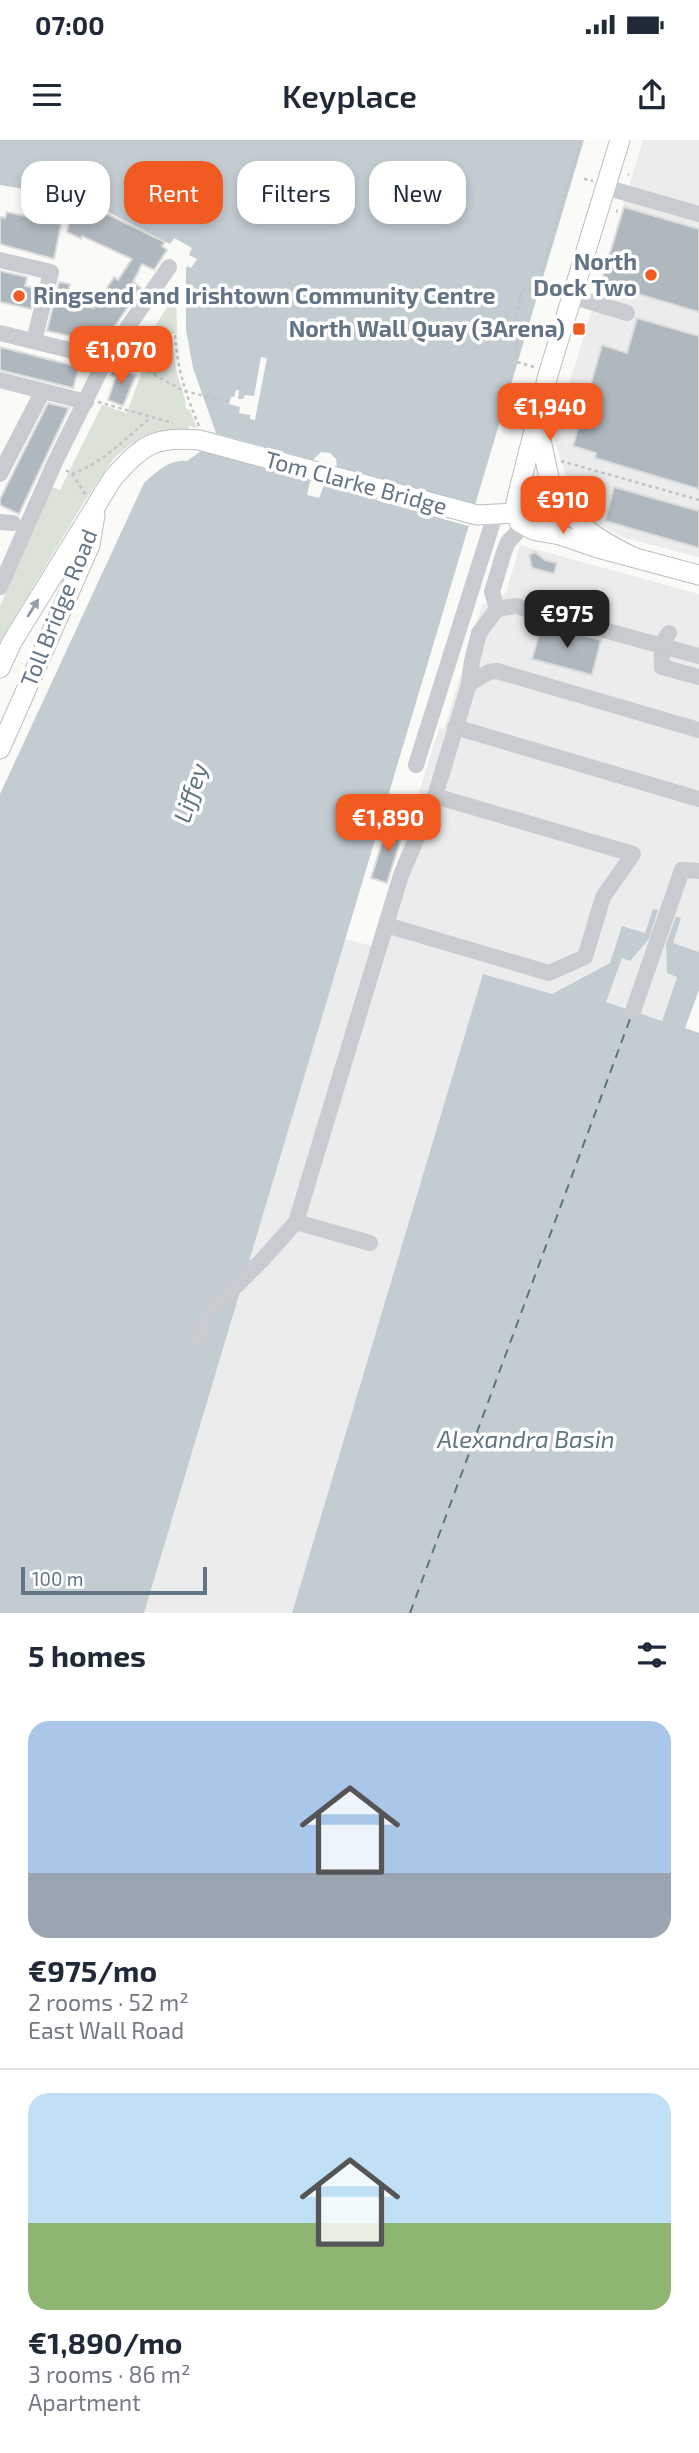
<!DOCTYPE html>
<meta charset="utf-8">
<style>
:root{--surface:#fff;--page:#f2f2f3;--text:#1f2937;--muted:#747a83;--line:#e0e1e3;--accent:#f15a21}
body{margin:0;font-family:"Exo 2",sans-serif;background:var(--page);color:var(--text);height:100vh;display:flex;flex-direction:column;font-size:26px;white-space:nowrap}
*{box-sizing:border-box;margin:0}
p{font-size:23px;color:var(--muted)}
.icon{flex:none;width:38px;height:38px;fill:none;stroke:currentColor;stroke-width:2;stroke-linecap:round;stroke-linejoin:round}
.map{position:relative;height:1473px;overflow:hidden}
.details{display:flex;flex-direction:column;background:var(--surface);flex:1}
.details>*{flex:none}
.banner{position:absolute;left:21px;top:21px;width:658px;height:63px;display:flex;gap:14px}
.scale{position:absolute;left:21px;bottom:18px;width:186px;box-sizing:border-box;padding-left:7px;border:4px solid #627485;border-top:0;font-size:19px;line-height:24px;white-space:nowrap;color:#627485;-webkit-text-stroke:5px #fff;paint-order:stroke}
.price{position:absolute;translate:-50% -60px;padding:0 16px;border-radius:14px;background:var(--accent);color:#fff;font-size:23px;line-height:46px;filter:drop-shadow(0 2px 4px #0008)}
.price::after{content:'';position:absolute;left:50%;top:42px;width:21px;height:16px;margin-left:-10px;background:inherit;clip-path:polygon(0 0,100% 0,50% 100%)}
.price.active{background:#222;color:#fff}
ul{padding:0;list-style:none}
li{display:grid;align-content:center;gap:14px;height:371px;padding:0 28px}
li+li{border-top:2px solid var(--line)}
li span{display:grid;place-items:center;height:217px;border-radius:21px;color:#555}
li>.icon{margin-inline-start:auto}
span .icon{width:126px;height:126px;fill:#fffc;stroke-width:1}
li b{font-size:30px}
h2{display:flex;justify-content:space-between;align-items:center;height:84px;padding:0 28px;font-size:30px}
.pill{padding:0 24px;border-radius:21px;background:var(--surface);box-shadow:0 4px 10px #0003;font-size:24px;line-height:63px}
.pill.active{background:var(--accent);color:#fff}
.status{display:flex;justify-content:space-between;align-items:center;height:49px;padding:0 35px;background:var(--surface);direction:ltr}
.status svg{height:19px;fill:currentColor}
header{display:flex;justify-content:space-between;align-items:center;height:91px;padding:0 28px;background:var(--surface);font-size:32px;font-weight:600}
.map>svg:first-child{display:block}
.built{fill:#ebeceb}
.green{fill:#dbe2d8}
.water{fill:#c2ccd1}
.pier{fill:#fafaf7}
.lines{fill:none;stroke-linecap:round;stroke-linejoin:round}
.ferry{stroke:#5e747e;stroke-width:2;stroke-dasharray:9 7;stroke-linecap:butt}
.building{fill:#b0b8bf;stroke:#dcdcda;stroke-width:2}
.major-casing{stroke:#babfc3;stroke-width:21}
.path{stroke:#c1c4c6;stroke-width:2.5;stroke-dasharray:3.5 3.5;stroke-linecap:butt}
.minor{stroke:#c8ccd0;stroke-width:16}
.major{stroke:#fff;stroke-width:19}
.oneway{fill:#919eaa}
.poi-dot{fill:#f15a21;stroke:#fff;stroke-width:2.5}
.labels{text-anchor:middle;stroke-width:7;stroke-linejoin:round;paint-order:stroke}
.poi-label{font-size:23px;font-weight:bold;fill:#627485;stroke:#fff;text-anchor:end}
.street-label{font-size:23px;fill:#627485;stroke:#fff}
.water-label{font-size:24px;font-style:italic;fill:#5e747e;stroke:#fff}
</style>
<div class="status"><b>07:00</b><svg viewBox="0 0 49 12"><path d="M0 12V9h3v3zM5 12V6h3v6zM10 12V3h3v9zM15 12V0h3v12zM26 1h20v11H26zM47 4h2v5h-2z"/></svg></div>
<header><svg class="icon" aria-label="menu" viewBox="0 0 24 24"><path d="M4 6h16M4 12h16M4 18h16"/></svg>Keyplace<svg class="icon" aria-label="share" viewBox="0 0 24 24"><path d="M12 15V3M7 8l5-5 5 5M5 13v7h14v-7"/></svg></header>
<div class="map">
<svg width="699" height="1473" viewBox="0 0 699 1473">
<rect width="100%" height="100%" fill="#fafaf7"/>
<!-- built -->
<g class="built">
<polygon points="643,0 699,0 699,417 625,398 603,387 584,373 569,345 555,301 563,265"/>
<polygon points="520,405 699,454 699,812 672,803 681,778 676,776 666,804 667,833 677,836 662,881 606,862 622,818 649,799 653,769 645,793 622,786 610,823 552,854 483,834 292,1473 144,1473 345,799 372,806 439,588 444,589 482,465 506,453"/>
</g>
<!-- green -->
<polygon class="green" points="176,153 177,193 172,194 176,230 186,263 185,268 190,270 197,288 189,286 188,291 160,292 131,304 114,318 84,362 0,502 0,466 52,347 60,350 102,265 127,273 152,204 147,199"/>
<!-- water -->
<g class="water">
<path d="M0,0h584l-440,1473h-144v-819l144,-311c13,-11 25,-24 43,-22l14,-10 6,-20 9,2 -23,-65 -7,-38v-61l1,-3 4,2 6,-9 -8,-4 3,-7 -18,-10 -4,6 -89,-46 -81,-13z"/>
<polygon points="653,769 658,770 649,799 630,821 622,818 606,862 662,881 677,837 667,833 666,804 676,776 681,778 673,803 699,812 699,850 685,888 699,893 699,1473 292,1473 483,834 552,854 610,823 622,786 645,793"/>
</g>
<!-- pier -->
<g class="pier">
<polygon points="261,217 267,218 255,280 250,279 250,275 239,273 240,267 229,264 231,257 234,257 236,250 239,250 238,259 243,259 245,255 254,256"/>
<polygon points="207,291 313,320 321,312 330,313 336,319 337,327 475,364 468,386 324,345 319,358 307,355 310,341 202,311"/>
</g>
<g class="lines">
<!-- ferry -->
<polyline class="ferry" points="410,1473 630,879"/>
</g>
<!-- building -->
<g class="building">
<polygon points="74,58 165,102 162,106 167,110 154,130 142,124 133,142 141,148 103,203 47,191 59,142 70,144 65,162 94,168 114,137 118,140 132,119 82,96 81,99 67,92"/>
<polygon points="624,67 699,89 699,172 601,143"/>
<polygon points="7,72 61,84 54,119 0,104 0,77 5,78"/>
<polygon points="0,131 27,137 25,146 36,148 31,169 0,162"/>
<polygon points="637,178 699,196 699,349 595,318 596,313 573,306 602,205 627,213"/>
<polygon points="0,207 79,227 73,248 0,230"/>
<polygon points="114,226 136,235 123,266 108,260 116,237 110,235"/>
<polygon points="48,263 69,268 19,374 0,365 0,359"/>
<polygon points="614,347 699,371 699,408 605,381"/>
<polygon points="535,412 545,420 557,423 554,434 532,428 529,415"/>
<polygon points="542,484 601,500 592,535 532,519"/>
<polygon points="388,684 404,689 387,743 371,738"/>
</g>
<g class="lines">
<!-- major casing -->
<g class="major-casing">
<g id="major">
<polyline points="543,281 541,300 552,352"/>
<path d="M556,357l3,16 -10,14 -16,3 -14,-8c-3,-7 -5,-13 -2,-21 1,-5 5,-9 10,-12 24,-12 43,27 59,40 15,12 31,20 47,28"/>
<polyline points="516,362 548,235 620,0"/>
<polyline points="537,391 560,395 598,408 699,435"/>
<path d="M0,528l12,-26 101,-164c30,-33 40,-42 86,-38l278,75 39,-2"/>
<polyline points="0,609 90,405 95,375"/>
</g>
</g>
<!-- path -->
<g class="path">
<polyline points="628,34 629,35"/>
<polyline points="584,39 593,41"/>
<polyline points="616,71 618,71"/>
<path d="M175,195c3,37 10,57 24,91"/>
<polyline points="123,218 184,251 230,262"/>
<polyline points="534,227 517,222 517,173 523,148 536,151 581,0"/>
<polyline points="153,234 160,226"/>
<polyline points="98,262 173,283"/>
<polyline points="561,321 699,360"/>
<polyline points="66,330 72,334 86,355"/>
<path d="M72,334c32,-12 53,-35 79,-57"/>
</g>
<!-- minor -->
<g class="minor">
<polyline points="605,47 699,74"/>
<polyline points="0,120 51,132 34,201"/>
<polyline points="571,156 627,173"/>
<polyline points="0,193 106,219"/>
<polyline points="0,240 43,251"/>
<polyline points="0,334 43,251 86,262"/>
<polyline points="0,382 13,383"/>
<polyline points="0,447 55,322 106,219 169,127"/>
<polyline points="497,469 492,452 504,412 508,402 523,386"/>
<path d="M669,493c-9,10 -7,21 -7,34l37,10"/>
<polyline points="469,544 489,532 497,531 699,590"/>
<polyline points="455,587 699,659"/>
<polyline points="416,625 495,375"/>
<polyline points="386,785 549,833 585,817 603,757 633,714 435,656"/>
<polyline points="633,871 682,730 699,731"/>
<polyline points="296,1082 370,1103"/>
<polyline points="197,1201 208,1174 263,1119 296,1082 401,735 435,656 469,544 472,521 479,493 497,469 516,466 699,516"/>
</g>
<!-- major -->
<use href="#major" class="major"/>
</g>
<!-- one-way arrows -->
<defs><path id="oneway-solid" d="M-6-.8H1V-3.2L6.5 0L1 3.2V.8H-6Z" transform="scale(1.75)"/></defs>
<use class="oneway" href="#oneway-solid" transform="translate(33 468) rotate(-58)"/>
<!-- markers -->
<g class="poi-dot">
<circle cx="651" cy="135" r="7"/>
<circle cx="19" cy="156" r="7"/>
<rect x="572" y="182" width="14" height="14" rx="3.5"/>
</g>
<g class="labels">
<!-- poi labels -->
<g class="poi-label">
<text x="637" y="130">North<tspan x="637" dy="26">Dock Two</tspan></text>
<text x="33" y="164" text-anchor="start">Ringsend and Irishtown Community Centre</text>
<text x="565" y="197">North Wall Quay (3Arena)</text>
</g>
<!-- street labels -->
<g class="street-label">
<text transform="translate(356 343) rotate(15)" y="8">Tom Clarke Bridge</text>
<text transform="translate(59 468) rotate(-68)" y="8">Toll Bridge Road</text>
</g>
<!-- water labels -->
<g class="water-label">
<text transform="translate(191 653) rotate(-72)" y="8">Liffey</text>
<text x="526" y="1308">Alexandra Basin</text>
</g>
</g>
</svg>
<div class="scale">100 m</div>
<b class="price" style="left:121px;top:246px">€1,070</b>
<b class="price" style="left:550px;top:303px">€1,940</b>
<b class="price" style="left:563px;top:396px">€910</b>
<b class="price active" style="left:567px;top:510px">€975</b>
<b class="price" style="left:388px;top:714px">€1,890</b>
<div class="banner">
<a class="pill">Buy</a>
<a class="pill active">Rent</a>
<a class="pill">Filters</a>
<a class="pill">New</a>
</div>
</div>
<section class="details">
<h2>5 homes<svg class="icon" aria-label="filters" viewBox="0 0 24 24"><path d="M4 7h16M4 17h16"/><circle cx="9" cy="7" r="2"/><circle cx="15" cy="17" r="2"/></svg></h2>
<ul>
<li><span style="background:linear-gradient(#a9c7e8 70%,#9aa5b1 0)"><svg class="icon" aria-label="home" viewBox="0 0 24 24"><path d="M3 11l9-7 9 7M6 9v11h12V9"/></svg></span><div><b>€975/mo</b><p>2 rooms · 52 m²</p><p>East Wall Road</p></div></li>
<li><span style="background:linear-gradient(#bfe0f5 60%,#8fb573 0)"><svg class="icon" aria-label="home" viewBox="0 0 24 24"><path d="M3 11l9-7 9 7M6 9v11h12V9"/></svg></span><div><b>€1,890/mo</b><p>3 rooms · 86 m²</p><p>Apartment</p></div></li>
</ul>
</section>
